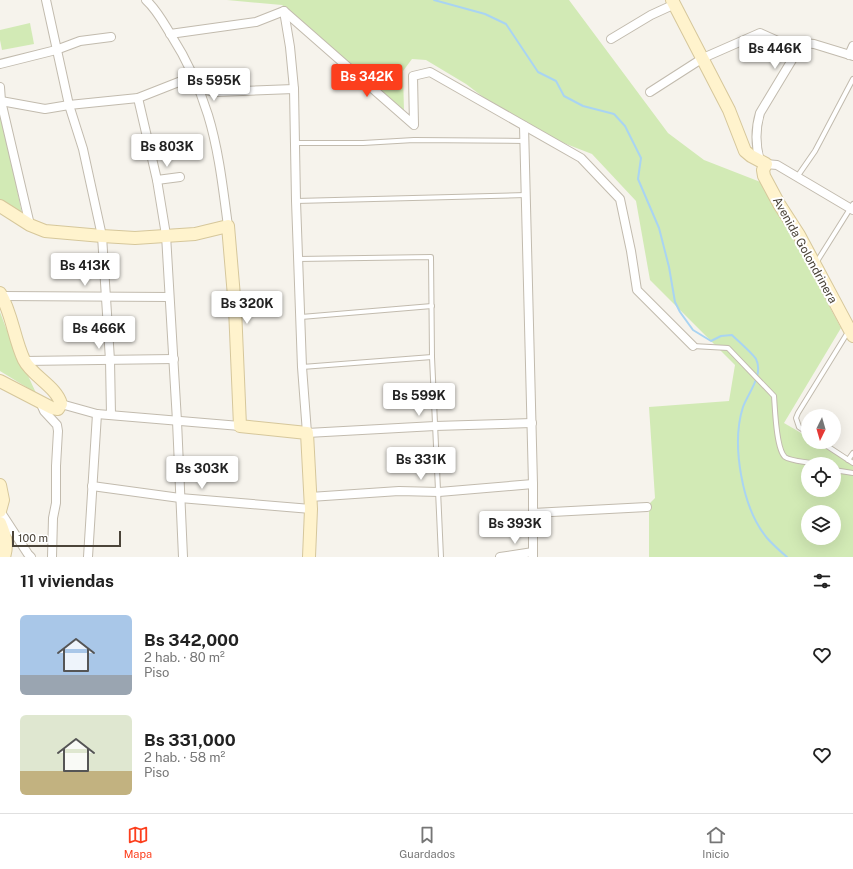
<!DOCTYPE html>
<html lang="es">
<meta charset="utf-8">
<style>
:root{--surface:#fff;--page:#f2f2f2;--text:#222;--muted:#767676;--line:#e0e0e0;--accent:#fc3f1d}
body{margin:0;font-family:"Public Sans",sans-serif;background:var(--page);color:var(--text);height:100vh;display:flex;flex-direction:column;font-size:15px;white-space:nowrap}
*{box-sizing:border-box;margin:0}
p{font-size:13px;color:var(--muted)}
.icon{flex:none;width:22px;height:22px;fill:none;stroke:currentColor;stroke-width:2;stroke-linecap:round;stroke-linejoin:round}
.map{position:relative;height:557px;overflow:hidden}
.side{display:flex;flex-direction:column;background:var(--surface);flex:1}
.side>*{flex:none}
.needle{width:26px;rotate:185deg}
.tools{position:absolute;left:801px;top:409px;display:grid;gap:8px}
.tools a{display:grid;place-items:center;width:40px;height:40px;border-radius:50%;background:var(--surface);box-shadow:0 4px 16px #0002;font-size:20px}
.scale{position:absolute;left:12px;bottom:10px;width:109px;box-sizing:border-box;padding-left:4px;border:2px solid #4b4439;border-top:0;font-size:11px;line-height:14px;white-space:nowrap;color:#4b4439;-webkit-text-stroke:3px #fff;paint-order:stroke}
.price{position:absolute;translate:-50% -34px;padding:0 9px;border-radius:4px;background:#fff;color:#222;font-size:13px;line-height:26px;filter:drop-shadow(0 1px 2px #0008)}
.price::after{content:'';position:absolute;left:50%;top:24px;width:12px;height:9px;margin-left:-6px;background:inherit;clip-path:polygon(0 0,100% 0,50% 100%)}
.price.selected{background:var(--accent);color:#fff}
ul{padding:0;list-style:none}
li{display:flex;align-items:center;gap:12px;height:100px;padding:0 20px}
li span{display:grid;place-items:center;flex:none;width:112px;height:80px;border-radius:6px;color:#555}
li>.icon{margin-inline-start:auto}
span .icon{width:48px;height:48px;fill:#fffc;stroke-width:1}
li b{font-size:17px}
h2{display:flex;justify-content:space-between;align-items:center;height:48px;padding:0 20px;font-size:17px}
.menu{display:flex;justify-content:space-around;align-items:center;height:56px;border-top:1px solid var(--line);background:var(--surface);font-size:11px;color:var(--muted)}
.menu a{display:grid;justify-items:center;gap:2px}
.menu .selected{color:var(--accent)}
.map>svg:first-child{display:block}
.green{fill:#d2eab5;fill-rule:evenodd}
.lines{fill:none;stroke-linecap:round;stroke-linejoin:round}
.stream{stroke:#a9d4f2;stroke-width:2}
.lane-casing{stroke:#c2bbae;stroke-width:6}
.street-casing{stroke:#c2bbae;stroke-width:10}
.secondary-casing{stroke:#d6c79b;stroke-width:14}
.lane{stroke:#fff;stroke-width:4}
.street{stroke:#fff;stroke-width:8}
.secondary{stroke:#fff3cd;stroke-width:12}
.labels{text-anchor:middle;stroke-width:4;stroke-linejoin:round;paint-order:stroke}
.street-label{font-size:12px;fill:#4b4439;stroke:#fff}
</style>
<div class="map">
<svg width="853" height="557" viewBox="0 0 853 557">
<rect width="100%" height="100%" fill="#f6f3ec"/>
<!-- green -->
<g class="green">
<path d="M227,0h342l99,133 36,27 59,23 78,145 -57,95 24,14v5h9l36,21v94h-204v-53l6,-6 -6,-91 80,-6 6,-36 -85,-85 -14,-79 -44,-47 -31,-12 -58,-30 -37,-28 -40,-24 -14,-1 -9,12 1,41 -122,-107zM808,464h26v26h-26zM808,512h26v26h-26z"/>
<polygon points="30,23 34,44 2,50 0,40 0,30"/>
<polygon points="0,105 22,214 0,201"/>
<polygon points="0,312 6,328 36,393 0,371"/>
</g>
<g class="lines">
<!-- stream -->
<path class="stream" d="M434,0l51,14 21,10 32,48 18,9 8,15 19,10 31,8 11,12 16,32 -3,21 21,49 10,39 6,35 5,10 13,18 18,11 10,-5 11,-1c5,5 21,19 24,24 8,16 -8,34 -13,48 -12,37 -1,101 24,131 6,7 13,13 20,19"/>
<!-- lane casing -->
<g class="lane-casing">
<g id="lane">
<polyline points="295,143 363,143 414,140 525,141"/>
<polyline points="797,177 815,151 853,79"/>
<polyline points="296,201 526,195"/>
<polyline points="298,259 431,257 432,357 441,557"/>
<polyline points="816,263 853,204"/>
<polyline points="301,317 432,306"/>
<path d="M693,346l35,2 46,48c1,12 2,53 11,61 5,4 23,5 30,7"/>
<polyline points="302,367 432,357"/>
<polyline points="808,433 799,427 796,418 798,413 848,332"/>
<polyline points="821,442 853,463"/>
<polyline points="848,460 853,453"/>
<polyline points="834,470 853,473"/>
</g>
</g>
<!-- street casing -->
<g class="street-casing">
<g id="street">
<polyline points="46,0 69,105 83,149 102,236 110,360 111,415"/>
<path d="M146,0c11,10 17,22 25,35 16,25 28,51 37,80 11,36 15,74 20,111"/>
<polyline points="284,11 290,47 294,89 296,201 302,367 307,433 435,426 532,423"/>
<polyline points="170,34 256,22 284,11 414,125 413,76 430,72 581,158 620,199 631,251 637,290 693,346"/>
<polyline points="611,39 651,15 675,4"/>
<polyline points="849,55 853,46"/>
<polyline points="0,64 56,50 80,41 111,37"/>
<polyline points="0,87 1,101 30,225"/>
<polyline points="650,92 703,58 760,33 798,50"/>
<polyline points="138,98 157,180 166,235 177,421 183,557"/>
<polyline points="1,101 45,109 69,105 138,98 194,76 206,90 216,92 294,89"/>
<polyline points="524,126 533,484 533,557"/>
<path d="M760,161c-5,-17 -5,-31 0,-48l38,-63 5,-7 11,1 39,12"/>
<polyline points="766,164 777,165 853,210"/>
<polyline points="157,180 180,177"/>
<polyline points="2,296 169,297"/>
<polyline points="24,361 174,359"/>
<polyline points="40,402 44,411 57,425 58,431 56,466 56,503 53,518 52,557"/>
<polyline points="61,404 97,414 240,426"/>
<polyline points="92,486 180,498 311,509"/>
<polyline points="310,497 399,491 439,492 533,484"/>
<polyline points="0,511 28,554 31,557"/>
<polyline points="533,513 647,507"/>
<polyline points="88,557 97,414"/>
<polyline points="500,557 533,552"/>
</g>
</g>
<!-- secondary casing -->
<g class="secondary-casing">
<g id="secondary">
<polyline points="672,0 729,110 745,151 751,156 766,164 763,170 764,176 779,204 799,235 853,336"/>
<polyline points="0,206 30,225 45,231 102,236 135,238 195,234 228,226 235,308 240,426 307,433 311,509 309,557"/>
<path d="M0,293c12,20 14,46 24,67 8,16 33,27 37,44l-3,5 -6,-1 -52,-27"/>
<polyline points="0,485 3,500 0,511"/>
<path d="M0,523c5,12 8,22 4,34"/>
</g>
</g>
<!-- lane -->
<use href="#lane" class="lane"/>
<!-- street -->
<use href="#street" class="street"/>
<!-- secondary -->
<use href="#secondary" class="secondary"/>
</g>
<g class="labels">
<!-- street labels -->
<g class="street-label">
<text transform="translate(805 250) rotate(61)" y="4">Avenida Golondrinera</text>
</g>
</g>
</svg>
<div class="tools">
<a><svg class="needle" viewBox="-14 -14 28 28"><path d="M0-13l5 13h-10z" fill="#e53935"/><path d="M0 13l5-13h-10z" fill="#767676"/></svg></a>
<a><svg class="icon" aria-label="locate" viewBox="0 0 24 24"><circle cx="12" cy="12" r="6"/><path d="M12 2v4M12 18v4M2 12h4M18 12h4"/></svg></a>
<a><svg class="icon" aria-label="layers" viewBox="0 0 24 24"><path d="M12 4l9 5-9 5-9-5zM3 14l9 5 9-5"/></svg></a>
</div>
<div class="scale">100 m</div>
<b class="price" style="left:775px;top:70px">Bs 446K</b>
<b class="price selected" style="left:367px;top:98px">Bs 342K</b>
<b class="price" style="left:214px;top:102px">Bs 595K</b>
<b class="price" style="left:167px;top:168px">Bs 803K</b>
<b class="price" style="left:85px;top:287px">Bs 413K</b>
<b class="price" style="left:247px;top:325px">Bs 320K</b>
<b class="price" style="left:99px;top:350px">Bs 466K</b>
<b class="price" style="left:419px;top:417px">Bs 599K</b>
<b class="price" style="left:421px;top:481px">Bs 331K</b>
<b class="price" style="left:202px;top:490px">Bs 303K</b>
<b class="price" style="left:515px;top:545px">Bs 393K</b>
</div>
<section class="side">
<h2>11 viviendas<svg class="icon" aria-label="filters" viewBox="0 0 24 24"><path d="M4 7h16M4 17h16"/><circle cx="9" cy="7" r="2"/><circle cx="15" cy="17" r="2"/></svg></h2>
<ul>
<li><span style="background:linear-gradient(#a9c7e8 75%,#9aa5b1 0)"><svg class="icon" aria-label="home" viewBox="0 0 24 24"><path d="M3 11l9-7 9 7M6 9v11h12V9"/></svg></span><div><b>Bs 342,000</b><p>2 hab. · 80 m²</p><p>Piso</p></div><svg class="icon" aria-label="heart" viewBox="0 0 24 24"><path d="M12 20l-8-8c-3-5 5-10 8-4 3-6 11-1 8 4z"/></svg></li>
<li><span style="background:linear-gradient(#dfe7d0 70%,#c2b280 0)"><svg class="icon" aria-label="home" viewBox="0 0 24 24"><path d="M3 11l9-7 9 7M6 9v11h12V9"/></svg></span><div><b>Bs 331,000</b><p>2 hab. · 58 m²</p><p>Piso</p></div><svg class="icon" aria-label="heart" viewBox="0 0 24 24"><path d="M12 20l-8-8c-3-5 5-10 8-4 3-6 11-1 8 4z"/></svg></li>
</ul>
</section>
<nav class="menu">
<a class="selected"><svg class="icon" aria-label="map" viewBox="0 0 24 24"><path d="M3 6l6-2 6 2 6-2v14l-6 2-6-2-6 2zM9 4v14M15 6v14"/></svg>Mapa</a>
<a><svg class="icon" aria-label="saved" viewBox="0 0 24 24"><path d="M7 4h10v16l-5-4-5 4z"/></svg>Guardados</a>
<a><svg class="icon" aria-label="home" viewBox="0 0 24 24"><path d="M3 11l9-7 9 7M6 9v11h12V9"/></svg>Inicio</a>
</nav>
